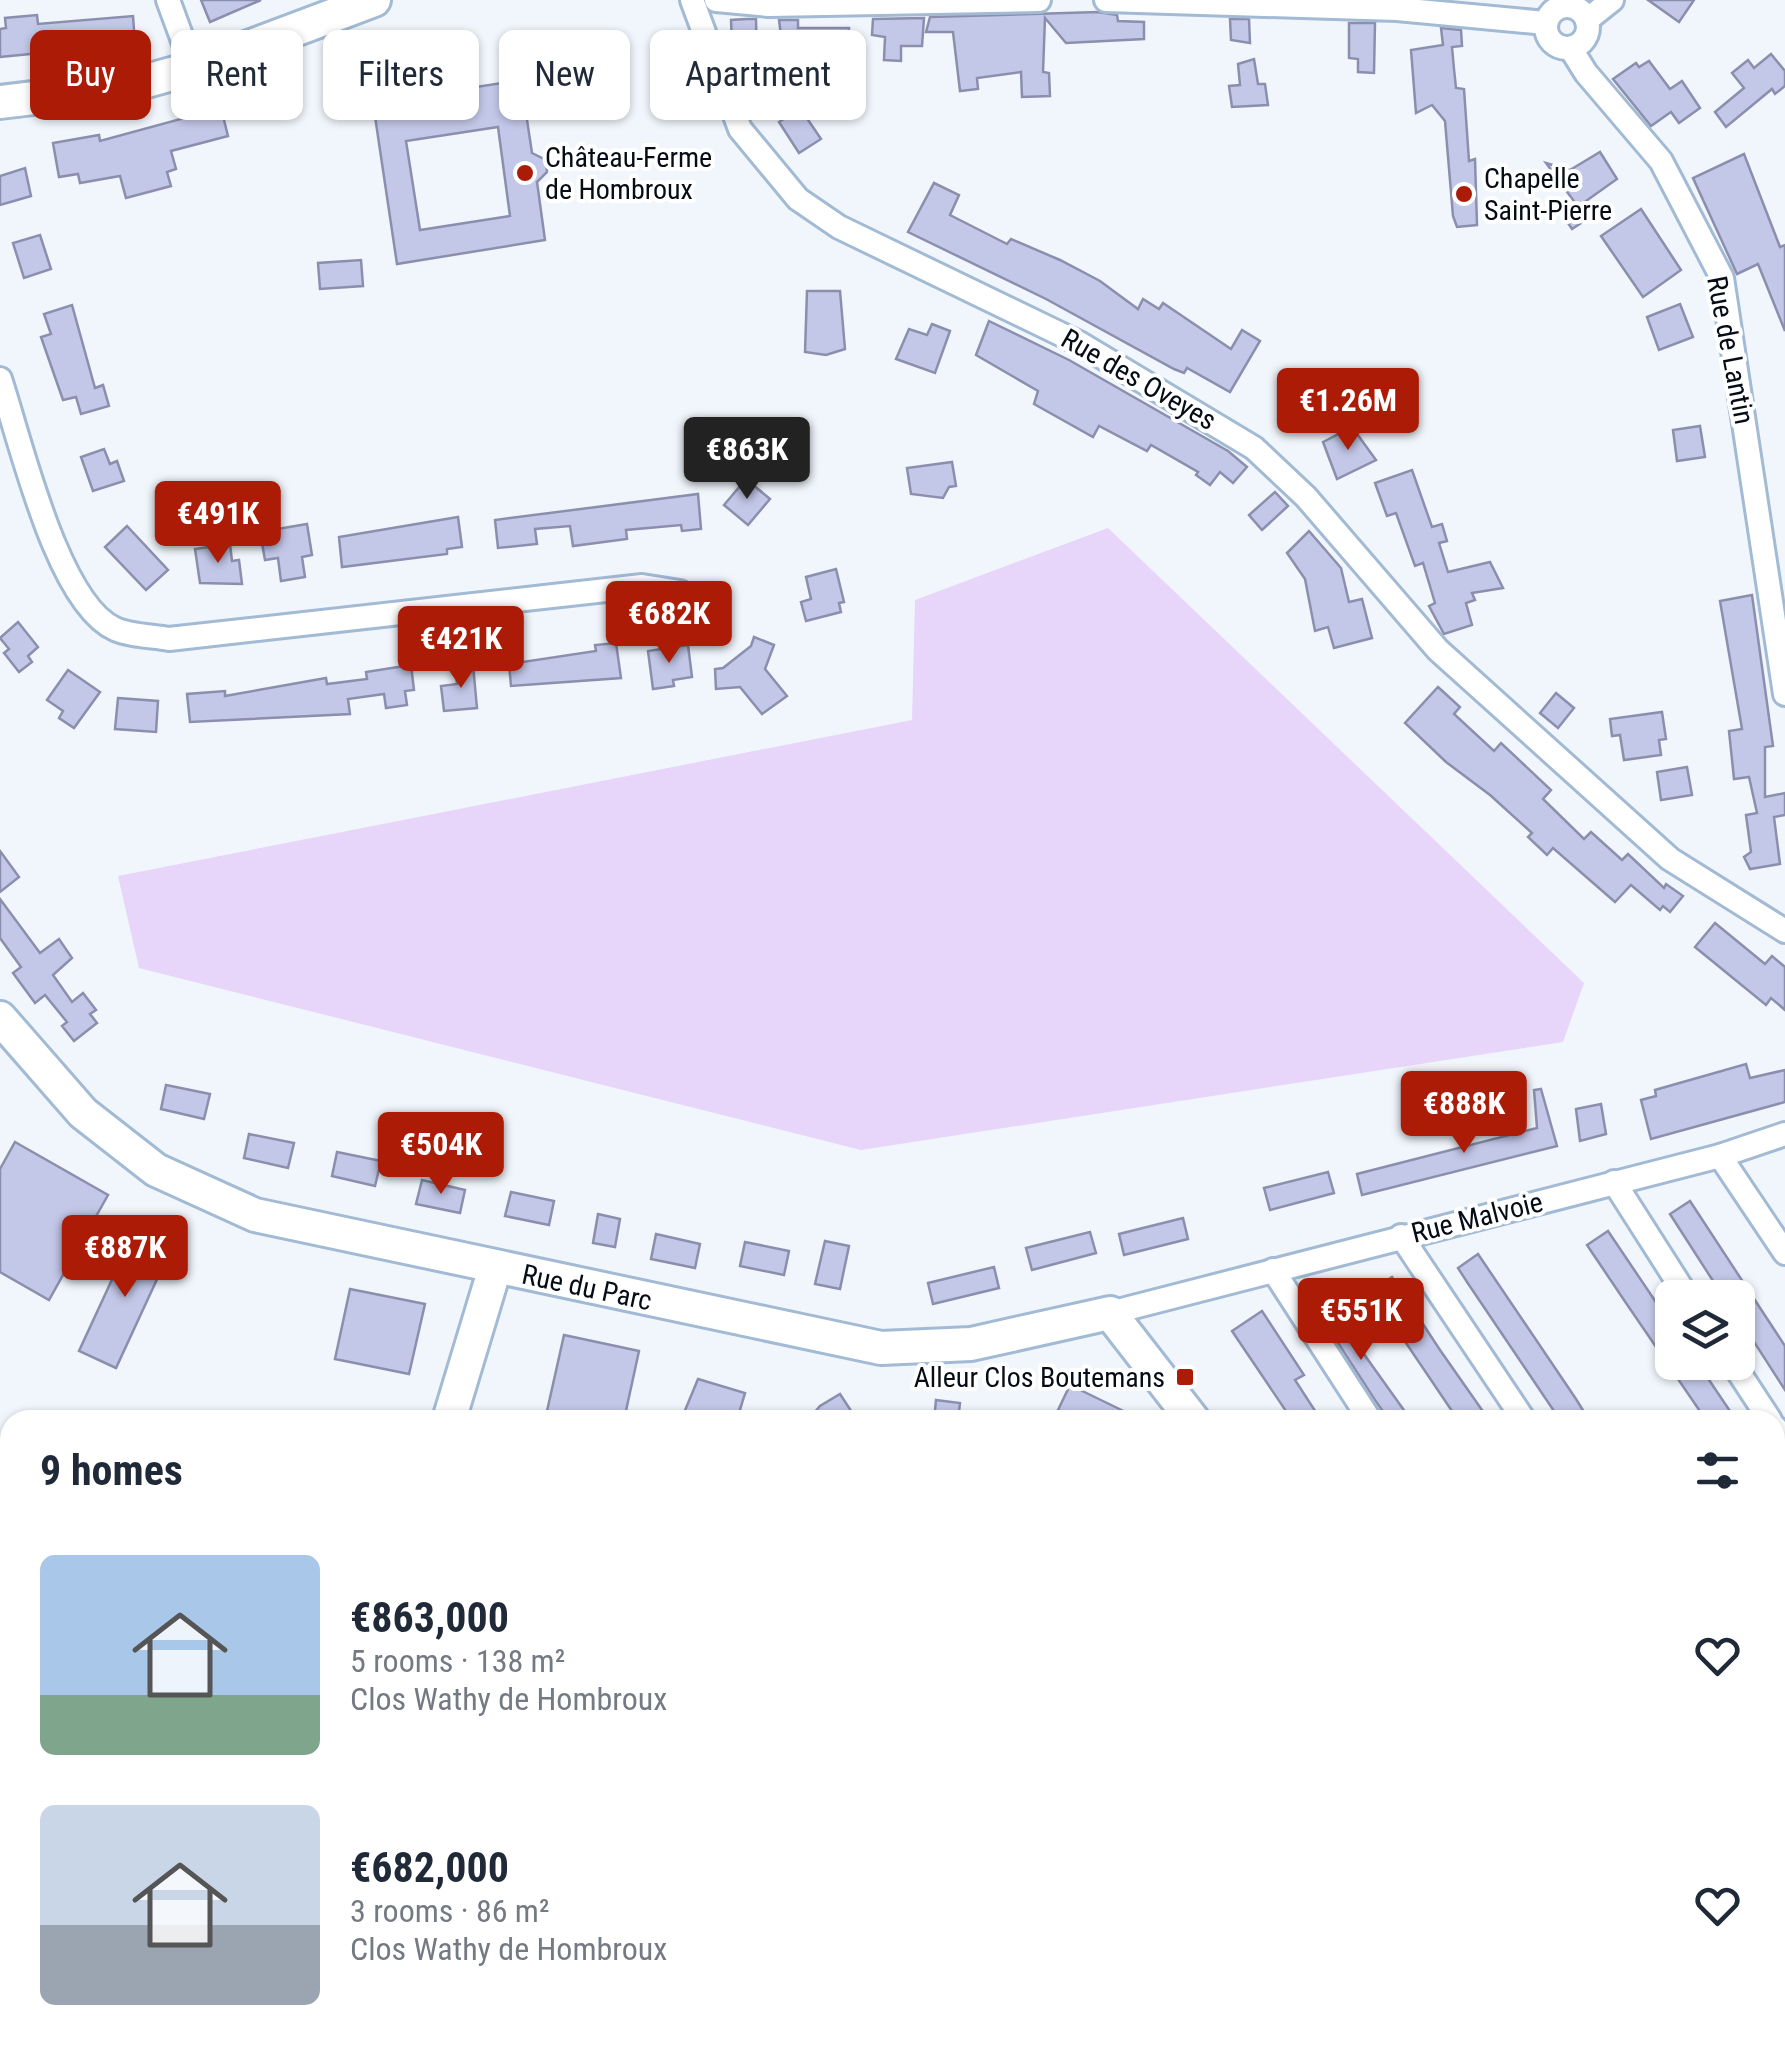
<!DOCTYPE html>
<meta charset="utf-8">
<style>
:root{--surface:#fff;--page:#f6f6f7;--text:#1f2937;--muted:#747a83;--accent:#ab1b06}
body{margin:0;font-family:"Roboto Condensed",sans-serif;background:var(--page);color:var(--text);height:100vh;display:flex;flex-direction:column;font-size:38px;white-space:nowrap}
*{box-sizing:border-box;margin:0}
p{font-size:32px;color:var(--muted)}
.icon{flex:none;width:55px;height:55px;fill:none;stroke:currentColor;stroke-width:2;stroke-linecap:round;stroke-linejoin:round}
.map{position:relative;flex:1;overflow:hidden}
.panel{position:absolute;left:0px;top:1410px;width:1785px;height:642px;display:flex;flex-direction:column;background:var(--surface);border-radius:30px 30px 0 0;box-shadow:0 2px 8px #0004}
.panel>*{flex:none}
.top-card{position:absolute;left:30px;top:30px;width:1000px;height:90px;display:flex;gap:20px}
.controls{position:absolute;left:1655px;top:1280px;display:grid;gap:20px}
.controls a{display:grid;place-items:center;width:100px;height:100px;border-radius:15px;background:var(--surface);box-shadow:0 2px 8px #0004;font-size:50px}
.price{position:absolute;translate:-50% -85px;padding:0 22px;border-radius:10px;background:var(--accent);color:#fff;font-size:32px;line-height:65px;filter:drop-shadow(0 2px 5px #0008)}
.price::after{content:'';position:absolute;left:50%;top:60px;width:30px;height:22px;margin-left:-15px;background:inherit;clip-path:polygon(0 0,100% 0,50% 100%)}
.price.active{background:#222;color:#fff}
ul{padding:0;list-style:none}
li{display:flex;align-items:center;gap:30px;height:250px;padding:0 40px}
li span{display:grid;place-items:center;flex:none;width:280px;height:200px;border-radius:15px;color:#555}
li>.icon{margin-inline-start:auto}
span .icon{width:120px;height:120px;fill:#fffc;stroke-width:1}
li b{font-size:42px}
h2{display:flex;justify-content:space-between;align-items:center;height:120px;padding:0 40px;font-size:42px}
.pill{padding:0 35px;border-radius:15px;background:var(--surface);box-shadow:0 2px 8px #0004;font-size:35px;line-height:90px}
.pill.active{background:var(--accent);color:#fff}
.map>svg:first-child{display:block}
.green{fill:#e7d5fa}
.building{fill:#c3c8e8;stroke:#8b8fad;stroke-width:2.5;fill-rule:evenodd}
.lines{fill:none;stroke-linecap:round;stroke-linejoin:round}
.street-casing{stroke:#a2bad3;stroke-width:28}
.secondary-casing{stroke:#a2bad3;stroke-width:38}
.street{stroke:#fff;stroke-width:22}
.secondary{stroke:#fff;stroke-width:32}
.poi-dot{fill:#ab1b06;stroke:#fff;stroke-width:4}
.labels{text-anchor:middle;stroke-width:8;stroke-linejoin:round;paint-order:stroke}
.poi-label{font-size:28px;fill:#050c15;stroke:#fff;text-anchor:start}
.street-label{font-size:28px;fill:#050c15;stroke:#fff}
</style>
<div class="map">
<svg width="1785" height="2052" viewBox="0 0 1785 2052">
<rect width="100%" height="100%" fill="#f1f6fc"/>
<!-- green -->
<polygon class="green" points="1108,528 1584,983 1563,1042 861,1150 139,968 118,876 912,720 915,600"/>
<!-- building -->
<g class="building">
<polygon points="201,0 261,0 210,22"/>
<polygon points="1648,0 1694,0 1679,22"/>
<polygon points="1098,12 1117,15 1118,21 1144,22 1144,39 1066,43 1045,18 1043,72 1049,73 1050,96 1022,97 1021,72 977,78 978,89 960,91 953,32 926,32 930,17"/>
<polygon points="37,15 38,24 133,16 136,57 41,64 41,53 0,57 0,29 6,28 5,18"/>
<polygon points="924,18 922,46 901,46 901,61 884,60 885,37 872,35 873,19"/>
<polygon points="746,19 756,19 757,73 742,73 739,45 732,45 731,20"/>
<polygon points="1230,19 1249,19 1250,43 1231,40"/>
<polygon points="779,20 798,20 798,28 849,28 847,74 787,82"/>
<polygon points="1349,23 1375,23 1374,73 1358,72 1358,59 1349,58"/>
<polygon points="1441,28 1461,30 1462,46 1452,47 1454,69 1456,88 1464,89 1469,161 1475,159 1477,225 1457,227 1453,216 1445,121 1432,105 1416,113 1411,50 1443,45"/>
<polygon points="1771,54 1785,71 1785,86 1775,94 1772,89 1726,127 1715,112 1744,88 1732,73 1748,60 1754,68"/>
<polygon points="1254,59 1258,84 1265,84 1268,105 1232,107 1229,86 1240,85 1238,64"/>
<polygon points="1649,61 1670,89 1682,81 1700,108 1679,123 1671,112 1651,126 1613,79 1636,63 1639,67"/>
<path d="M521,80l11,73 14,7 1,12 -10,10 8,58 -148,24 -24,-161zM498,127l12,89 -90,14 -14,-89z"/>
<polygon points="221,108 228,136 171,151 176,169 167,172 171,186 126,198 120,176 80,183 78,174 59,177 53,143 99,135 100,141"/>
<polygon points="800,108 821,139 799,153 779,122"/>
<polygon points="1600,152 1617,179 1586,201 1595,214 1572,229 1562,214 1576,204 1546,163 1570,170"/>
<polygon points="1744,154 1780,247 1785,245 1785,331 1758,264 1737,274 1693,178"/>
<polygon points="25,168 31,196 0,205 0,176"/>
<polygon points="934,183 959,195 950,215 1007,244 1011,239 1060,260 1100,281 1138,309 1143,299 1159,309 1163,303 1231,349 1242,330 1260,341 1230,392 1187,368 1184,373 1174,369 1046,299 908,232"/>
<polygon points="1641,209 1681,270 1643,297 1601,236"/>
<polygon points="40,235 51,269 24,278 13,243"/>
<polygon points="361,260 363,286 320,289 318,263"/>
<polygon points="807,291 840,291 845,349 826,355 805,352"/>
<polygon points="1680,304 1693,337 1659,350 1647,317"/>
<polygon points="72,305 95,388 103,385 109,406 81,414 76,397 63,400 41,337 51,334 44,314"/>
<polygon points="989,321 1069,360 1228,451 1247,467 1233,483 1220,472 1210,485 1196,475 1198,472 1151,445 1147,451 1099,426 1093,437 1034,404 1038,391 976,355"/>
<polygon points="932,324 950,331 935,373 896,359 909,329 927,335"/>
<polygon points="1700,426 1705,457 1677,461 1673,430"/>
<polygon points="1352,427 1376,460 1337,479 1323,442"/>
<polygon points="104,449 110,464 117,461 124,481 93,491 81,457"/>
<polygon points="952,462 956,486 949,487 943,498 911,494 907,468"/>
<polygon points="1412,470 1432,527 1442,524 1447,541 1439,543 1448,572 1490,562 1503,588 1472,593 1475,600 1466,603 1472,625 1444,634 1429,606 1435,603 1423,563 1415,566 1396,513 1387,516 1375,483"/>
<polygon points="746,479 770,499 748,525 724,505"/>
<polygon points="1275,492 1288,506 1262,530 1249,515"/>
<polygon points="698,494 701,529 682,531 681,525 626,530 627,539 573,546 570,526 535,529 537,544 498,548 495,520"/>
<polygon points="458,517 462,547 447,549 447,554 342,567 339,537"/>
<polygon points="307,524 312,555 302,557 305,577 281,581 278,558 265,560 260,532"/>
<polygon points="127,526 168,570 146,590 105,547"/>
<polygon points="1309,531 1341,568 1349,602 1362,599 1372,638 1334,648 1328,627 1315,631 1305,579 1287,553"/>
<polygon points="230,544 232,561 239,560 242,584 200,583 195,549"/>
<polygon points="836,569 844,602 839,603 841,612 806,621 801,602 811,599 806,577"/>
<polygon points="1752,595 1773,746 1765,747 1765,797 1785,793 1785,815 1774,817 1780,864 1750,869 1744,857 1751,852 1746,815 1757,813 1749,777 1734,779 1729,731 1742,729 1720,601"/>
<polygon points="18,622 38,647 28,656 32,662 19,672 4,653 9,649 0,638"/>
<polygon points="754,637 774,645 765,669 787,696 762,714 740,687 716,689 715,669 723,668 751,646"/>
<polygon points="616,643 621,678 511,686 509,664 596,651 595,645"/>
<polygon points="688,645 692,677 673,680 674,686 653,689 648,651"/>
<polygon points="411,665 414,690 405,691 407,705 386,708 384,694 348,699 350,714 190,722 187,694 225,691 225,696 326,678 327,684 367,679 366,672"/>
<polygon points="473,665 477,708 444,711 441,686 457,684 455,666"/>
<polygon points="68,670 100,692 74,728 59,718 63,711 47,700"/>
<polygon points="1438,687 1460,707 1454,714 1494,751 1501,743 1551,790 1543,799 1584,839 1591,832 1622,860 1628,854 1664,888 1666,884 1683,896 1670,912 1663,906 1660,910 1631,885 1615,902 1553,848 1547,855 1528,837 1532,833 1490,795 1446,762 1405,723"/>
<polygon points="1556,693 1574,708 1558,728 1540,713"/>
<polygon points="118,698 158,701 156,732 115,729"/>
<polygon points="1662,712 1666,739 1659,740 1661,755 1624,760 1620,735 1612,736 1610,719"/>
<polygon points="1687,767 1692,795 1661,800 1657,772"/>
<polygon points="0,851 19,877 0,892"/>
<polygon points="0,899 40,953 59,939 72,958 53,975 72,1002 83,993 96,1010 90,1014 97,1023 74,1041 62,1026 67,1022 45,995 35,1003 13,973 21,967 0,938"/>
<polygon points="1715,923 1765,964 1772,956 1785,967 1785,1010 1771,998 1766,1005 1695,947"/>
<polygon points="1746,1064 1750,1078 1785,1070 1785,1102 1651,1139 1641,1100 1656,1096 1655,1090"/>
<polygon points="166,1085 210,1094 204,1119 161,1109"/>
<polygon points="1541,1089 1557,1146 1362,1195 1357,1174 1537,1128 1534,1090"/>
<polygon points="1601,1104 1606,1134 1580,1141 1576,1109"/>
<polygon points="249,1134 294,1143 288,1168 244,1158"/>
<polygon points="15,1142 108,1195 49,1300 0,1272 0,1169"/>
<polygon points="337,1152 381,1161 375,1186 332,1176"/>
<polygon points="1328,1172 1334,1193 1270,1210 1264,1188"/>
<polygon points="422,1180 465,1190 460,1213 416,1204"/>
<polygon points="511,1192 554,1201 549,1225 505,1216"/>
<polygon points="1690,1201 1785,1346 1785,1390 1738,1317 1738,1298 1724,1298 1670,1214"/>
<polygon points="598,1214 620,1219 615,1247 593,1243"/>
<polygon points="1183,1218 1188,1239 1124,1255 1119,1234"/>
<polygon points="1608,1231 1672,1326 1672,1362 1697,1362 1736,1420 1706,1420 1626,1303 1587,1245"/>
<polygon points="134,1232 171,1249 116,1368 79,1351"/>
<polygon points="1090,1232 1096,1253 1032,1270 1026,1248"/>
<polygon points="656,1234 700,1244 695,1268 651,1259"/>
<polygon points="825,1241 849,1246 840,1289 815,1284"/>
<polygon points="745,1242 789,1251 784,1275 740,1266"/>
<polygon points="1478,1254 1576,1399 1589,1420 1560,1420 1467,1282 1458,1268"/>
<polygon points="994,1267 999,1288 933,1304 928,1283"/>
<polygon points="1392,1277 1440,1350 1489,1420 1458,1420 1371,1291"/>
<polygon points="350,1289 425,1304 409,1374 335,1359"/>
<polygon points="1327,1298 1366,1357 1411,1420 1389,1420 1375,1400 1314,1306"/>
<polygon points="1262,1311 1304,1375 1295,1380 1321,1420 1292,1420 1232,1331"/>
<polygon points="564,1335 639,1351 624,1420 545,1420"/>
<polygon points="698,1379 745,1393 737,1420 681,1420"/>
<polygon points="1070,1385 1142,1420 1061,1420 1065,1413 1058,1410"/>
<polygon points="840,1394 857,1420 808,1420 820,1406"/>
<polygon points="936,1400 960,1403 958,1420 934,1420"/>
</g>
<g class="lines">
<!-- street casing -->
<g class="street-casing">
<g id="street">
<polyline points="168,0 193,68"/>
<polyline points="692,0 740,129 798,199 839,227 1079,343 1254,448 1306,497 1438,650 1670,859 1785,931"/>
<polyline points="716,0 769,5 1039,0"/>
<polyline points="1106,0 1397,9 1546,23"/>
<circle cx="1567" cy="27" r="21"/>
<polyline points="1587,20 1612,0"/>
<polyline points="1571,49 1586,73 1661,161 1722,278 1785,694"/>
<path d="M0,379c20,60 57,224 115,250 15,7 38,7 54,10l473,-53 38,6"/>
<polyline points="1720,1156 1785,1253"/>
<polyline points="1614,1182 1688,1298"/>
<polyline points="1401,1236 1524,1420"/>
<polyline points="1273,1270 1370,1420"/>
<polyline points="1110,1313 1720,1156 1785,1134"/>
<polyline points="1732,1362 1770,1420"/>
<polyline points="1775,1427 1785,1442"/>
<polyline points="1775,1564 1785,1579"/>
<polyline points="1775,1744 1785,1755"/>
</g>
</g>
<!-- secondary casing -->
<g class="secondary-casing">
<g id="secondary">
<polyline points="0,102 125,87 193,68 374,0"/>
<polyline points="0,1018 83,1113 156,1170 255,1215 881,1348 971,1344 1110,1313 1193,1420"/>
<polyline points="449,1420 495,1268"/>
<polyline points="721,2042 735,2052"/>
<polyline points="1697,2042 1704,2052"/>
<polyline points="174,2052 183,2042"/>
</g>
</g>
<!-- street -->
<use href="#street" class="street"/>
<!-- secondary -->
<use href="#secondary" class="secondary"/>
</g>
<!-- markers -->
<g class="poi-dot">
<circle cx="525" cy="173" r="10"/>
<circle cx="1464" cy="194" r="10"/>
<rect x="1175" y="1367" width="20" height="20" rx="5"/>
</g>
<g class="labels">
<!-- poi labels -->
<g class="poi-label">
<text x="545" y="167">Château-Ferme<tspan x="545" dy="32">de Hombroux</tspan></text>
<text x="1484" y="188">Chapelle<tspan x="1484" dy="32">Saint-Pierre</tspan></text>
<text x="1165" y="1387" text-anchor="end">Alleur Clos Boutemans</text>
</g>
<!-- street labels -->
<g class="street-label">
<text transform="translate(1731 350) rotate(79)" y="10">Rue de Lantin</text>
<text transform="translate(1139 379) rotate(30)" y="10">Rue des Oveyes</text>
<text transform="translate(1477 1217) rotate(-14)" y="10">Rue Malvoie</text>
<text transform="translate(587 1287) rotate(12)" y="10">Rue du Parc</text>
</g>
</g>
</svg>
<div class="controls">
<a><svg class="icon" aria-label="layers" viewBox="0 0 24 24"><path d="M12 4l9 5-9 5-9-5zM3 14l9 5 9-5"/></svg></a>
</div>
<b class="price" style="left:1348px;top:453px">€1.26M</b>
<b class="price active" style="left:747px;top:502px">€863K</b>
<b class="price" style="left:218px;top:566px">€491K</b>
<b class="price" style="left:669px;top:666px">€682K</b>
<b class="price" style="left:461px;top:691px">€421K</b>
<b class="price" style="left:1464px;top:1156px">€888K</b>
<b class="price" style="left:441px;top:1197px">€504K</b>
<b class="price" style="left:125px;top:1300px">€887K</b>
<b class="price" style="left:1361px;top:1363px">€551K</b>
<div class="top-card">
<a class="pill active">Buy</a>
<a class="pill">Rent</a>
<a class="pill">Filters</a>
<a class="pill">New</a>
<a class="pill">Apartment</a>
</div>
<section class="panel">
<h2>9 homes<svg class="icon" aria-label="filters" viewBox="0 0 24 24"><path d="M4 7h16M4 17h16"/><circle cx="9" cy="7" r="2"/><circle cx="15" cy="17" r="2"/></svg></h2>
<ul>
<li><span style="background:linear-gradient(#a9c7e8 70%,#7fa58c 0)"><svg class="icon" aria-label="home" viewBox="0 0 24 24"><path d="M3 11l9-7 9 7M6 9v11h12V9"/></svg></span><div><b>€863,000</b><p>5 rooms · 138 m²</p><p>Clos Wathy de Hombroux</p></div><svg class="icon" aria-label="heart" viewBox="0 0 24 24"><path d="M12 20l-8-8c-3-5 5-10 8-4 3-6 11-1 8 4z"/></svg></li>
<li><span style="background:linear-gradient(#c9d6e8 60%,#9aa5b1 0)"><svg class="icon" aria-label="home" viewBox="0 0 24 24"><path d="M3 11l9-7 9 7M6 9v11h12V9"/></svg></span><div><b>€682,000</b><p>3 rooms · 86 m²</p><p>Clos Wathy de Hombroux</p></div><svg class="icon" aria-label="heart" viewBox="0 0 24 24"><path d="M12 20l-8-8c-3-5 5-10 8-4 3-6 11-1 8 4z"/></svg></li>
</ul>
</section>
</div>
